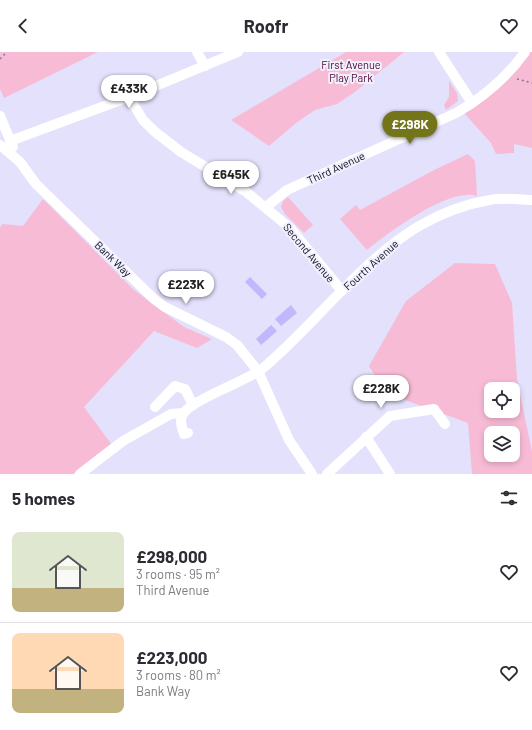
<!DOCTYPE html>
<meta charset="utf-8">
<style>
:root{--surface:#fff;--page:#f7f7f7;--text:#2b2b33;--muted:#7c7c81;--line:#e1e1e2;--accent:#74751b}
body{margin:0;font-family:Barlow,sans-serif;background:var(--page);color:var(--text);height:100vh;display:flex;flex-direction:column;font-size:15px;white-space:nowrap}
*{box-sizing:border-box;margin:0}
p{font-size:13px;color:var(--muted)}
.icon{flex:none;width:22px;height:22px;fill:none;stroke:currentColor;stroke-width:2;stroke-linecap:round;stroke-linejoin:round}
.map{position:relative;height:422px;overflow:hidden}
.details{display:flex;flex-direction:column;background:var(--surface);flex:1}
.details>*{flex:none}
.fabs{position:absolute;left:484px;top:330px;display:grid;gap:8px}
.fabs a{display:grid;place-items:center;width:36px;height:36px;border-radius:8px;background:var(--surface);box-shadow:0 2px 6px #0003;font-size:20px}
.price{position:absolute;translate:-50% -34px;padding:0 9px;border-radius:14px;background:#fff;color:#222;font-size:13px;line-height:26px;filter:drop-shadow(0 1px 2px #0008)}
.price::after{content:'';position:absolute;left:50%;top:24px;width:12px;height:9px;margin-left:-6px;background:inherit;clip-path:polygon(0 0,100% 0,50% 100%)}
.price.selected{background:var(--accent);color:#fff}
ul{padding:0;list-style:none}
li{display:flex;align-items:center;gap:12px;height:100px;padding:0 12px}
li+li{border-top:1px solid var(--line)}
li span{display:grid;place-items:center;flex:none;width:112px;height:80px;border-radius:8px;color:#555}
li>.icon{margin-inline-start:auto}
span .icon{width:48px;height:48px;fill:#fffc;stroke-width:1}
li b{font-size:17px}
h2{display:flex;justify-content:space-between;align-items:center;height:48px;padding:0 12px;font-size:17px}
header{display:flex;justify-content:space-between;align-items:center;height:52px;padding:0 12px;background:var(--surface);font-size:18px;font-weight:700}
.map>svg:first-child{display:block}
.green{fill:#f8bbd6;fill-rule:evenodd}
.building{fill:#c1b8fc}
.lines{fill:none;stroke-linecap:round;stroke-linejoin:round}
.path{stroke:#7e7b93;stroke-width:1.5;stroke-dasharray:2 3;stroke-linecap:butt}
.minor{stroke:#fff;stroke-width:10}
.labels{text-anchor:middle;stroke-width:4;stroke-linejoin:round;paint-order:stroke}
.park-label{font-size:11px;fill:#500633;stroke:#f1f0fd}
.street-label{font-size:11px;fill:#0f0b21;stroke:#f1f0fd}
</style>
<header><svg class="icon" aria-label="back" viewBox="0 0 24 24"><path d="M15 5l-7 7 7 7"/></svg>Roofr<svg class="icon" aria-label="heart" viewBox="0 0 24 24"><path d="M12 20l-8-8c-3-5 5-10 8-4 3-6 11-1 8 4z"/></svg></header>
<div class="map">
<svg width="532" height="422" viewBox="0 0 532 422">
<rect width="100%" height="100%" fill="#e3e1fb"/>
<!-- green -->
<g class="green">
<polygon points="0,0 98,0 4,46 0,37"/>
<polygon points="346,0 404,0 355,40 337,52 315,58 296,71 269,94 231,68"/>
<polygon points="528,0 532,0 532,96 514,92 514,101 496,102 491,91 464,61"/>
<polygon points="449,29 457,41 458,49 446,58 444,53 449,45"/>
<path d="M468,102l7,7 2,35c-28,-9 -89,37 -110,54l-27,-31 16,-14 4,5 74,-40z"/>
<polygon points="288,145 313,173 304,181 285,162 281,155 283,149"/>
<polygon points="43,147 134,238 184,275 212,287 197,296 154,279 84,355 112,393 73,422 0,422 0,176 2,172 23,174"/>
<path d="M455,211l40,1 17,39 5,76 15,73v22h-60l-4,-51 -82,-30 -17,-27 37,-65zM491,337h22v22h-22zM491,381h22v22h-22z"/>
</g>
<!-- building -->
<g class="building">
<polygon points="250,225 267,242 262,247 245,230"/>
<polygon points="291,253 297,261 281,274 275,267"/>
<polygon points="271,273 277,279 261,293 256,287"/>
</g>
<g class="lines">
<!-- path -->
<g class="path">
<polyline points="0,7 7,0"/>
<polyline points="517,27 532,31"/>
</g>
<!-- minor -->
<g class="minor">
<polyline points="197,0 205,14"/>
<polyline points="439,0 472,51"/>
<polyline points="129,45 143,68 154,79 181,100 245,139 290,176 342,239"/>
<polyline points="0,64 13,95"/>
<polyline points="10,89 129,45 238,0"/>
<polyline points="0,93 20,110 36,132 154,247 165,255 226,285 237,293 258,319 289,388 312,422"/>
<path d="M266,155l21,-17 169,-77c26,-15 51,-36 69,-61"/>
<polyline points="155,355 175,334 185,337 193,353"/>
<path d="M188,381l-4,1c-2,-6 -5,-14 -1,-20 8,-14 63,-33 79,-45 54,-45 96,-106 157,-143 21,-12 46,-22 71,-26 13,-3 29,0 42,0"/>
<polyline points="366,385 390,422"/>
<polyline points="80,422 123,389 171,362 183,361"/>
<polyline points="327,422 390,364 434,357 445,372"/>
</g>
</g>
<g class="labels">
<!-- park labels -->
<g class="park-label">
<text x="351" y="17">First Avenue<tspan x="351" dy="13">Play Park</tspan></text>
</g>
<!-- street labels -->
<g class="street-label">
<text transform="translate(336 116) rotate(-25)" y="4">Third Avenue</text>
<text transform="translate(309 201) rotate(50)" y="4">Second Avenue</text>
<text transform="translate(113 207) rotate(44)" y="4">Bank Way</text>
<text transform="translate(371 213) rotate(-42)" y="4">Fourth Avenue</text>
</g>
</g>
</svg>
<div class="fabs">
<a><svg class="icon" aria-label="locate" viewBox="0 0 24 24"><circle cx="12" cy="12" r="6"/><path d="M12 2v4M12 18v4M2 12h4M18 12h4"/></svg></a>
<a><svg class="icon" aria-label="layers" viewBox="0 0 24 24"><path d="M12 4l9 5-9 5-9-5zM3 14l9 5 9-5"/></svg></a>
</div>
<b class="price" style="left:129px;top:57px">£433K</b>
<b class="price selected" style="left:410px;top:93px">£298K</b>
<b class="price" style="left:231px;top:143px">£645K</b>
<b class="price" style="left:186px;top:253px">£223K</b>
<b class="price" style="left:381px;top:357px">£228K</b>
</div>
<section class="details">
<h2>5 homes<svg class="icon" aria-label="filters" viewBox="0 0 24 24"><path d="M4 7h16M4 17h16"/><circle cx="9" cy="7" r="2"/><circle cx="15" cy="17" r="2"/></svg></h2>
<ul>
<li><span style="background:linear-gradient(#dfe7d0 70%,#c2b280 0)"><svg class="icon" aria-label="home" viewBox="0 0 24 24"><path d="M3 11l9-7 9 7M6 9v11h12V9"/></svg></span><div><b>£298,000</b><p>3 rooms · 95 m²</p><p>Third Avenue</p></div><svg class="icon" aria-label="heart" viewBox="0 0 24 24"><path d="M12 20l-8-8c-3-5 5-10 8-4 3-6 11-1 8 4z"/></svg></li>
<li><span style="background:linear-gradient(#ffd9b3 70%,#c2b280 0)"><svg class="icon" aria-label="home" viewBox="0 0 24 24"><path d="M3 11l9-7 9 7M6 9v11h12V9"/></svg></span><div><b>£223,000</b><p>3 rooms · 80 m²</p><p>Bank Way</p></div><svg class="icon" aria-label="heart" viewBox="0 0 24 24"><path d="M12 20l-8-8c-3-5 5-10 8-4 3-6 11-1 8 4z"/></svg></li>
</ul>
</section>
